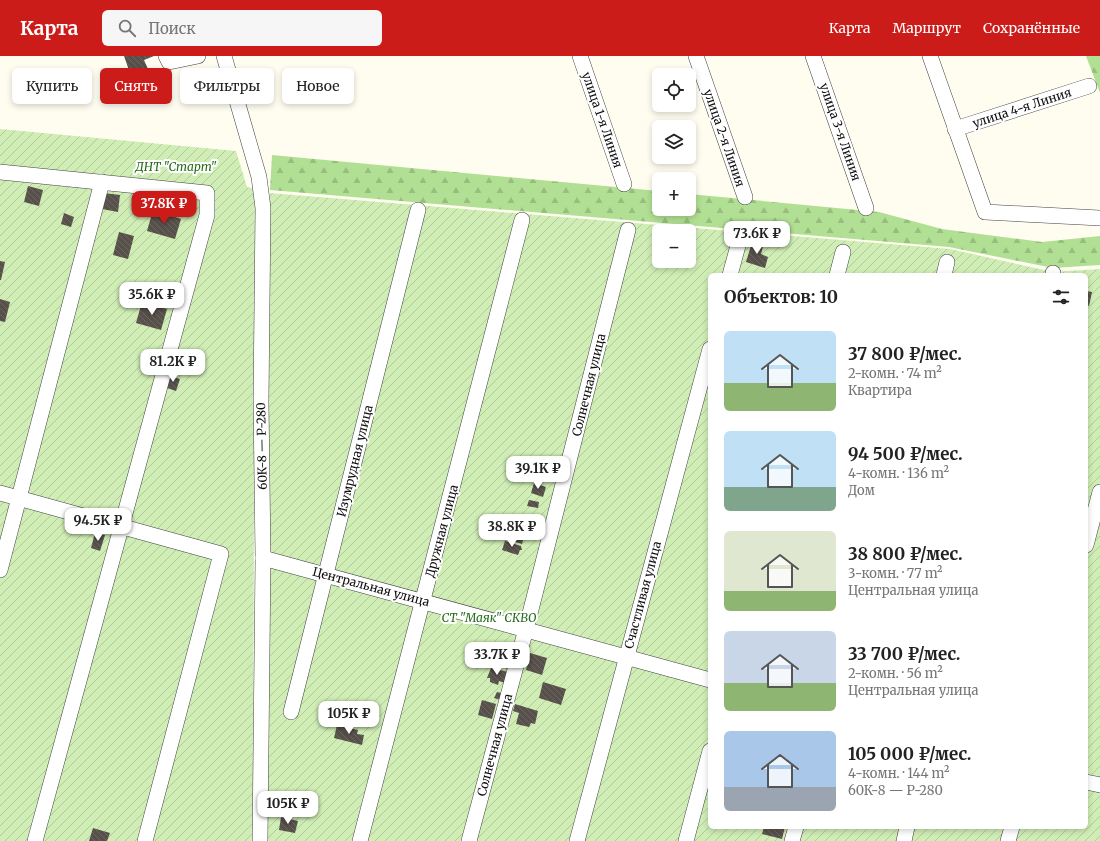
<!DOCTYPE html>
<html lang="ru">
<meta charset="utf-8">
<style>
:root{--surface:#fff;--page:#f6f6f6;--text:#222;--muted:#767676;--accent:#cb1c1a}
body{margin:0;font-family:Merriweather,serif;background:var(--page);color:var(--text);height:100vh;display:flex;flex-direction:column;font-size:15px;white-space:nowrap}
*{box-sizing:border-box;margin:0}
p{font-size:13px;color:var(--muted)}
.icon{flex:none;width:22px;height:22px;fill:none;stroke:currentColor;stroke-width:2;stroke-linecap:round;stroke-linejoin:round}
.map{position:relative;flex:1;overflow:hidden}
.drawer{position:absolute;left:708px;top:217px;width:380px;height:556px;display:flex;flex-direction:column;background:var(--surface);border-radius:6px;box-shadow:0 2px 6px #0003}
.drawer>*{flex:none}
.hud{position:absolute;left:12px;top:12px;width:380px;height:36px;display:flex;gap:8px}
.controls{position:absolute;left:652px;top:12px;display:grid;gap:8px}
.controls a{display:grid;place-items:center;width:44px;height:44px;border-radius:6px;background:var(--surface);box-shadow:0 2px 6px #0003;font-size:20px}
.price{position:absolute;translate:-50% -34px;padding:0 9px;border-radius:8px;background:#fff;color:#222;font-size:13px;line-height:26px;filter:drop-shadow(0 1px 2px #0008)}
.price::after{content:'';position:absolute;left:50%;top:24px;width:12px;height:9px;margin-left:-6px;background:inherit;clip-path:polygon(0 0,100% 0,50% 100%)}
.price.current{background:var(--accent);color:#fff}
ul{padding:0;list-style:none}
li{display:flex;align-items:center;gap:12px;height:100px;padding:0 16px}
li span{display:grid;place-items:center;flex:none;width:112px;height:80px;border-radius:6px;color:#555}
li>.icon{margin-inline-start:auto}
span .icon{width:48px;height:48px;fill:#fffc;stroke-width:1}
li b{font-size:17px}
h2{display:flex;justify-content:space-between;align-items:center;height:48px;padding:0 16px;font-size:17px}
.tag{padding:0 14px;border-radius:6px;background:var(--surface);box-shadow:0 2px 6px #0003;font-size:14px;line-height:36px}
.tag.current{background:var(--accent);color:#fff}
header{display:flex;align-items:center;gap:24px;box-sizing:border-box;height:56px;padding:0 20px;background:var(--accent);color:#fff}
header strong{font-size:19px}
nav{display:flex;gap:22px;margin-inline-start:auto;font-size:14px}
.search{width:280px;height:36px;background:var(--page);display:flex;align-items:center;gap:10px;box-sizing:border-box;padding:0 14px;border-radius:6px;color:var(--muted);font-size:15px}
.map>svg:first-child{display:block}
.forest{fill:url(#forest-firs)}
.garden{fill:url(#garden-furrows);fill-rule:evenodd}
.building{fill:url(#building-back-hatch)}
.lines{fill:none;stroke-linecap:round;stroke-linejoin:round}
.minor-casing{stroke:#414141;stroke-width:16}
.minor{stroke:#fff;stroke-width:15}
.labels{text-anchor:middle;stroke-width:4;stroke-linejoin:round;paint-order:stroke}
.street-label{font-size:12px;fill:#0e0e0e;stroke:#fff}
.park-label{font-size:12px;font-style:italic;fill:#256c18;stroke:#fff}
</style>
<header>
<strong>Карта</strong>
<div class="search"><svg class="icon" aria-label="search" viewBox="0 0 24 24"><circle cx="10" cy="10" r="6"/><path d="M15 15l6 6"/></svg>Поиск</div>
<nav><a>Карта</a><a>Маршрут</a><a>Сохранённые</a></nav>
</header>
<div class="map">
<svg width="1100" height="785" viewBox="0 0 1100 785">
<defs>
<pattern id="forest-firs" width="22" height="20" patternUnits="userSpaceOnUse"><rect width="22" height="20" fill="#b1df93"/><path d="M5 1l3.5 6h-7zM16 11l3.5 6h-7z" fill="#97be7e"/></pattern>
<pattern id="garden-furrows" width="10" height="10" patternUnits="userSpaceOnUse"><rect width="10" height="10" fill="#cfedb5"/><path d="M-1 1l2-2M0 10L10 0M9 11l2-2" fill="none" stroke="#b1ca9a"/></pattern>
<pattern id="building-back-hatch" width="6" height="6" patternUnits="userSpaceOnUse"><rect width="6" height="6" fill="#58504a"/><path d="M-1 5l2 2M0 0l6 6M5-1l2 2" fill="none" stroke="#6b6560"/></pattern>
</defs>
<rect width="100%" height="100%" fill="#fffdf0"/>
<!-- forest -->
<g class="forest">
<polygon points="1086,0 1100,0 1100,37"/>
<polygon points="272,99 659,135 659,153 689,153 689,138 879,156 942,173 1042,186 1100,180 1100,209 1053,212 949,191 270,134"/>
</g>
<!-- garden -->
<g class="garden">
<polygon points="0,73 236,95 247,131 255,133 253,785 0,785"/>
<path d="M270,137l680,56 103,23 47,-3v572h-834zM659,175h30v30h-30zM710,219h376v552h-376z"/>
</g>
<!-- building -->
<g class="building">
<polygon points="124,0 154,0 144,4 148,13 131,20"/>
<polygon points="28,130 43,134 39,150 24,146"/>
<polygon points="104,137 120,139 118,156 102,153"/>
<polygon points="153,154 181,163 175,183 147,175"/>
<polygon points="64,157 74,161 71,171 61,168"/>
<polygon points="119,176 134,180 128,203 113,199"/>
<polygon points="753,183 764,187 761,198 768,201 765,212 746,206"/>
<polygon points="0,205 5,206 1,224 0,224"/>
<polygon points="1086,235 1092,236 1089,250 1086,249"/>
<polygon points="0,243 10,246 5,266 0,265"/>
<polygon points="142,246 167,253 161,274 136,267"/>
<polygon points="170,320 180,323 176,335 167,332"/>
<polygon points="534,427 546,431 543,441 531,437"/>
<polygon points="529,444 539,446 538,452 527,450"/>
<polygon points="509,472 525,477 522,488 506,483"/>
<polygon points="95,477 105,479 100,495 91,492"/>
<polygon points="505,485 521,490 522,494 520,494 518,499 502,494"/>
<polygon points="530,597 547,602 542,619 526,614"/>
<polygon points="504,603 513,606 511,614 502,611"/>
<polygon points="491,612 508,616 505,627 499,625 498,629 490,626 490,622 487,622"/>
<polygon points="543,626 566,633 561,649 539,642"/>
<polygon points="497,636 506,638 504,645 494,642"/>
<polygon points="482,644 496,648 492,663 478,659"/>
<polygon points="515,648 538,655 535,668 531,667 529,671 516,668 519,657 513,655"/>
<polygon points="337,669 358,674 357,678 364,679 362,689 334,682"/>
<polygon points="281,761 298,765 295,777 279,774"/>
<polygon points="764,771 785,771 782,783 762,778"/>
<polygon points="93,772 110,777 107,785 89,785"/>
</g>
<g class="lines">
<!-- minor casing -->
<g class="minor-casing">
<g id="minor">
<polyline points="166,0 169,6 198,0"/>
<polyline points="224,0 259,121 263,152 261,345 263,502 260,785"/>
<polyline points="580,0 624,128"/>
<polyline points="696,0 745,141"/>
<polyline points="813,0 866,152"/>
<polyline points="930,0 985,156 1100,162"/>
<polyline points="955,73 1089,30"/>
<polyline points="0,116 207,137 207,159 35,785"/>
<polyline points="730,219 739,186"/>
<polyline points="837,219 843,196"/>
<polyline points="944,219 947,206"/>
<polyline points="1053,219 1053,217"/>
<polyline points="0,437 221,498 145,785"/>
<polyline points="1086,489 1100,436"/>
<polyline points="263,502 710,624"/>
<polyline points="0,514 102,126"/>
<polyline points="291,656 418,154"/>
<polyline points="1086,726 1100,729"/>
<polyline points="360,785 522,164"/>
<polyline points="469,785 526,573 628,174"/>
<polyline points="577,785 710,293"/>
<polyline points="686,785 710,695"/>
<polyline points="792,785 796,771"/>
<polyline points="904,785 907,771"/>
<polyline points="1008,785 1012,771"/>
</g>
</g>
<!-- minor -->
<use href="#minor" class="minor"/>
</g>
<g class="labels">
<!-- street labels -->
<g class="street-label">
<text transform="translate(1022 52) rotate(-18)" y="4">улица 4-я Линия</text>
<text transform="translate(602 64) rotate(71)" y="4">улица 1-я Линия</text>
<text transform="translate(840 76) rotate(71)" y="4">улица 3-я Линия</text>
<text transform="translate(724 82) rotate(71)" y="4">улица 2-я Линия</text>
<text transform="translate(589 329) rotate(-76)" y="4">Солнечная улица</text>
<text transform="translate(262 390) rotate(-91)" y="4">60К-8 — Р-280</text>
<text transform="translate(355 405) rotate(-76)" y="4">Изумрудная улица</text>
<text transform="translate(442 475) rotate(-75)" y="4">Дружная улица</text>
<text transform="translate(371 531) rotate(15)" y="4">Центральная улица</text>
<text transform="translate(643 539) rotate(-75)" y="4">Счастливая улица</text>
<text transform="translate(495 689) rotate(-75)" y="4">Солнечная улица</text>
</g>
<!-- park labels -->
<g class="park-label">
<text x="176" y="115">ДНТ "Старт"</text>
<text x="489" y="566">СТ "Маяк" СКВО</text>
</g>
</g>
</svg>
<div class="controls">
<a><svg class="icon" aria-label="locate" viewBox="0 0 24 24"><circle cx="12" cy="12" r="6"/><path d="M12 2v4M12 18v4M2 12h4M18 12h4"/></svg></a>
<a><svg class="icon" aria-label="layers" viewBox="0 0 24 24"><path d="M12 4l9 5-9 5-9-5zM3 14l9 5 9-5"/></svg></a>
<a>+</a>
<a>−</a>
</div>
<b class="price current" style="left:164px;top:169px">37.8K ₽</b>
<b class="price" style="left:757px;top:199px">73.6K ₽</b>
<b class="price" style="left:152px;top:260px">35.6K ₽</b>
<b class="price" style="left:173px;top:327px">81.2K ₽</b>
<b class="price" style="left:538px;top:434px">39.1K ₽</b>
<b class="price" style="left:98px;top:486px">94.5K ₽</b>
<b class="price" style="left:512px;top:492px">38.8K ₽</b>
<b class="price" style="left:497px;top:620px">33.7K ₽</b>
<b class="price" style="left:349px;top:679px">105K ₽</b>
<b class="price" style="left:288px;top:769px">105K ₽</b>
<div class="hud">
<a class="tag">Купить</a>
<a class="tag current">Снять</a>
<a class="tag">Фильтры</a>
<a class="tag">Новое</a>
</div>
<section class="drawer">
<h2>Объектов: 10<svg class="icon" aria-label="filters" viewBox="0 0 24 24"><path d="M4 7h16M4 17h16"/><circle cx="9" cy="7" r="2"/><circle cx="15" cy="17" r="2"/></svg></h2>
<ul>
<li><span style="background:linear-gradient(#bfe0f5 65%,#8fb573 0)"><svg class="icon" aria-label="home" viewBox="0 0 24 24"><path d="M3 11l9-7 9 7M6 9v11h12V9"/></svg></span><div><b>37 800 ₽/мес.</b><p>2-комн. · 74 m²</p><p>Квартира</p></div></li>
<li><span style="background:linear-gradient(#bfe0f5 70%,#7fa58c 0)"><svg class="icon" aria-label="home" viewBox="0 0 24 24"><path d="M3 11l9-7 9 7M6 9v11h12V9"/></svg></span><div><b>94 500 ₽/мес.</b><p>4-комн. · 136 m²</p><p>Дом</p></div></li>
<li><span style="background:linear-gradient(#dfe7d0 75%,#8fb573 0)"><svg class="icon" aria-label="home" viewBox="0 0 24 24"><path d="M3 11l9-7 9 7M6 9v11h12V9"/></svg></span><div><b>38 800 ₽/мес.</b><p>3-комн. · 77 m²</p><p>Центральная улица</p></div></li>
<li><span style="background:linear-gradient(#c9d6e8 65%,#8fb573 0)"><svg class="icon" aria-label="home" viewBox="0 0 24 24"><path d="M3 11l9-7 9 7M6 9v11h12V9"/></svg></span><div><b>33 700 ₽/мес.</b><p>2-комн. · 56 m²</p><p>Центральная улица</p></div></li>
<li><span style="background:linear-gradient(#a9c7e8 70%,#9aa5b1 0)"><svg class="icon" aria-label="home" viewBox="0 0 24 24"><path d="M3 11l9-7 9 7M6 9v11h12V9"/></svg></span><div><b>105 000 ₽/мес.</b><p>4-комн. · 144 m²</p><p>60К-8 — Р-280</p></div></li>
</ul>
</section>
</div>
